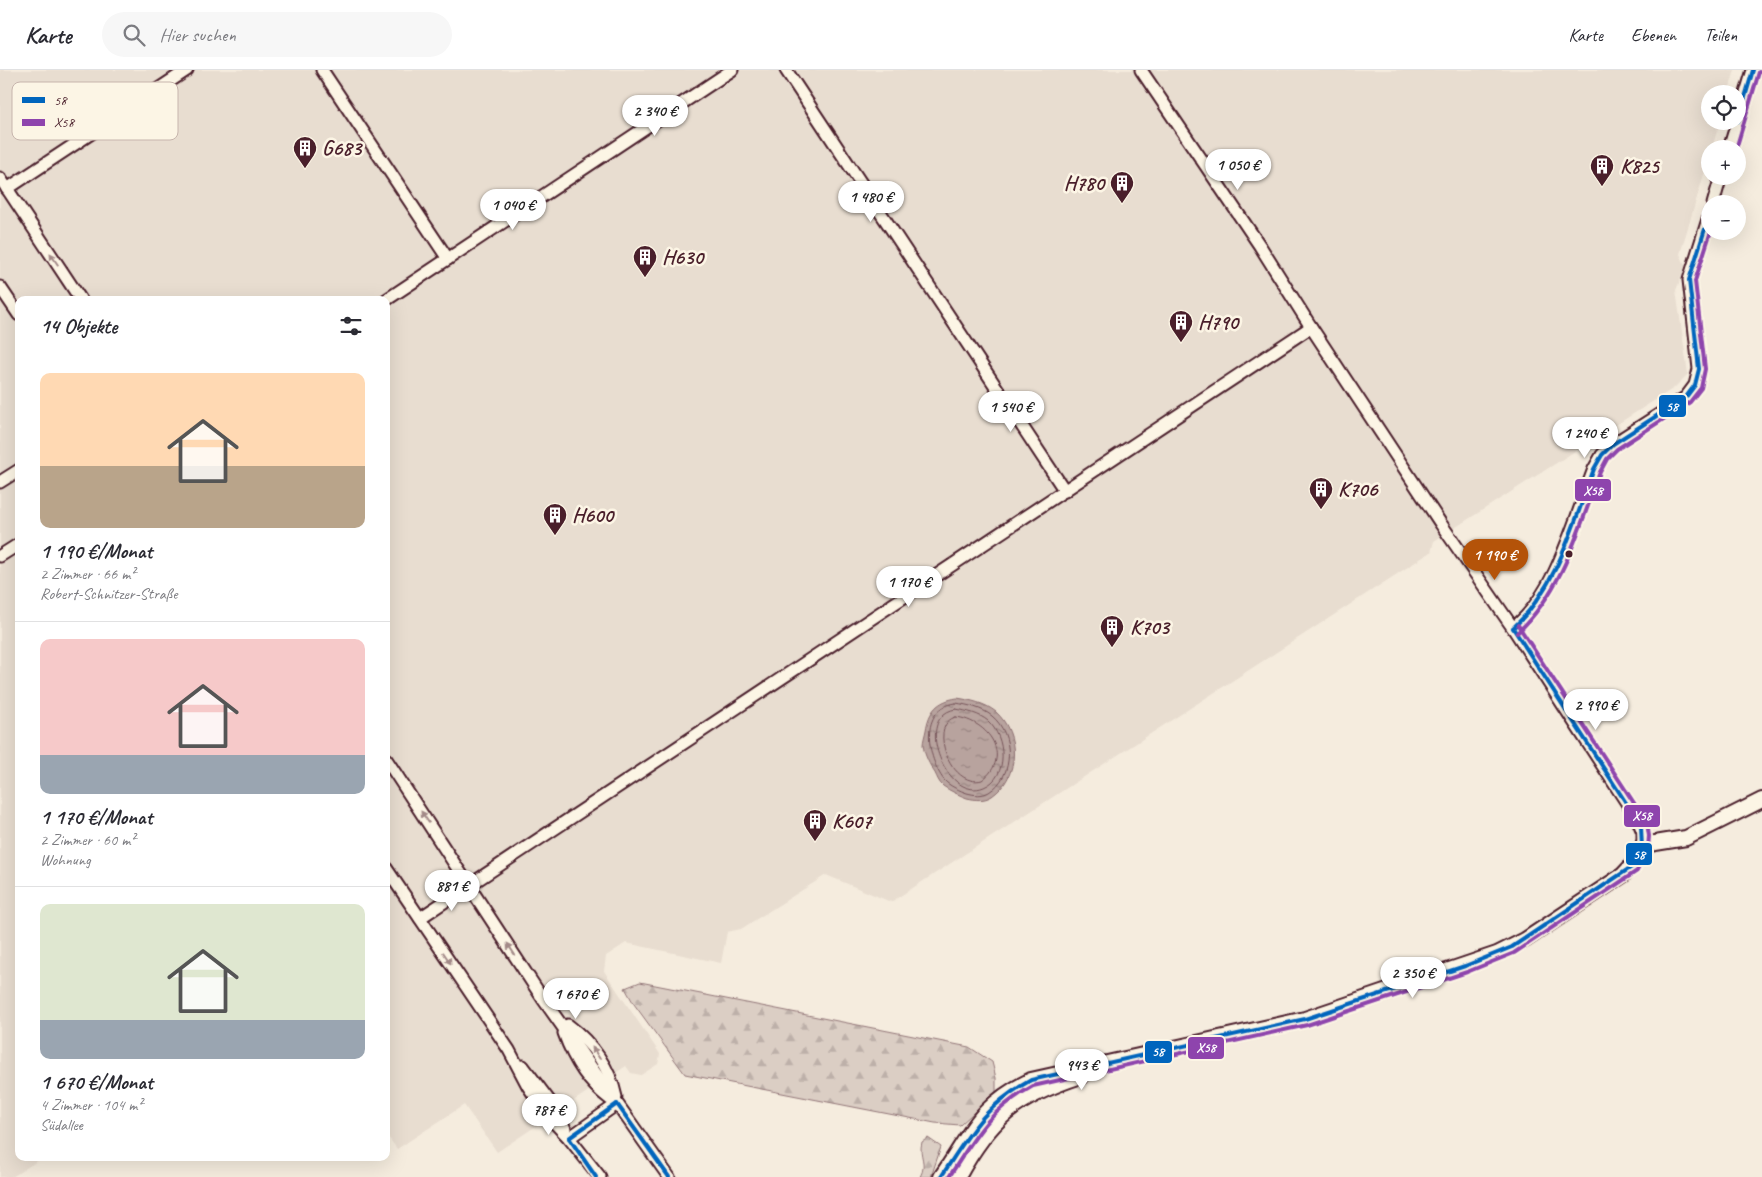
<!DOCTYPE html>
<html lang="de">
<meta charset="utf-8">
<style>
:root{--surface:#fff;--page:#f7f7f7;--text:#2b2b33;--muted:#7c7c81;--line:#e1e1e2;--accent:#b45309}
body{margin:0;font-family:Caveat,sans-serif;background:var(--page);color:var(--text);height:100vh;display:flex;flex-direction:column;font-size:19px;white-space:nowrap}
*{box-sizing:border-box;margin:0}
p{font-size:16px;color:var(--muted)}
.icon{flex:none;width:28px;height:28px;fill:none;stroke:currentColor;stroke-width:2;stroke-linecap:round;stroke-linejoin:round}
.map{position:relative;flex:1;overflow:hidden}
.side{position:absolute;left:15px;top:226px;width:375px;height:865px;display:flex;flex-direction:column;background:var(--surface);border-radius:10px;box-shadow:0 5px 20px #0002}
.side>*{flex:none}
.controls{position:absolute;left:1701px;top:15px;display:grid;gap:10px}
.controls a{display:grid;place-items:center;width:45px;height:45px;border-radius:50%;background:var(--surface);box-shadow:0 5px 20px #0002;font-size:25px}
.price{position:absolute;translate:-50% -42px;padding:0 11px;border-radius:18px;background:#fff;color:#222;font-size:16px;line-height:32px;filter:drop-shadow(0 1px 2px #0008)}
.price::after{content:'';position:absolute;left:50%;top:30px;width:15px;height:11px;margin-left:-8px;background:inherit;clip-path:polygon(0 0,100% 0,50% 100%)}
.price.on{background:var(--accent);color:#fff}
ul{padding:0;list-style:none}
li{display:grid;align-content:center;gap:10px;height:265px;padding:0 25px}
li+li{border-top:1px solid var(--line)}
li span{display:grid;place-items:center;height:155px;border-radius:10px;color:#555}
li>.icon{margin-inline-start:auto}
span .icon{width:90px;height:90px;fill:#fffc;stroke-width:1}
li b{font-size:21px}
h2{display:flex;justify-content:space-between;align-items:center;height:60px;padding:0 25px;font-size:21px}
header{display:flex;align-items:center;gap:30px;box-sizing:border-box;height:70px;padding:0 25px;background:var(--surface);border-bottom:1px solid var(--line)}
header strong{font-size:24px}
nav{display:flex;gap:28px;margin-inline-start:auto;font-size:18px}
.search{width:350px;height:45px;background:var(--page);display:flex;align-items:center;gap:12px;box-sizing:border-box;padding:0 18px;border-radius:28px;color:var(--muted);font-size:19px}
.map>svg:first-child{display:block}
.built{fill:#e8ddd0}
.forest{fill:url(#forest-firs);stroke:#927678}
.water{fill:url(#water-ripples);stroke:#8c6e70}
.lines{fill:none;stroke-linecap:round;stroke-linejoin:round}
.shore{stroke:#765459;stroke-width:1}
.minor-casing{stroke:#4a1f2b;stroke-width:15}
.tertiary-casing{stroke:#4a1f2b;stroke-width:18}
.minor{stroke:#fcf5e5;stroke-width:11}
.tertiary{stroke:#fcf5e5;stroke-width:14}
.bus-1-casing{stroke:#fcf5e5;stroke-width:8}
.bus-2-casing{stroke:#fcf5e5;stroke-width:8}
.bus-1{stroke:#0065bd;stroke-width:4}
.bus-2{stroke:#8e44ad;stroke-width:4}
.oneway{fill:#a38a88}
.bus-dot{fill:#4a1f2b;stroke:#fcf5e5;stroke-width:2}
.labels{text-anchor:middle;stroke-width:5;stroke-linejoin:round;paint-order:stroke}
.poi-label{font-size:21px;font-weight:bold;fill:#4a1f2b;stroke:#fcf5e5;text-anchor:start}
.key{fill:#fcf5e5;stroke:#c7b5ad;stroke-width:1}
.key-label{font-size:14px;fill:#4a1f2b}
.line-badge{stroke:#fcf5e5;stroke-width:2}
.badge-label{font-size:14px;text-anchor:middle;font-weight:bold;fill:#fff}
</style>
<header>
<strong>Karte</strong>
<div class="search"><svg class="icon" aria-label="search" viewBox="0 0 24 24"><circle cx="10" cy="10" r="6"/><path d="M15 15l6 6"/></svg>Hier suchen</div>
<nav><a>Karte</a><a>Ebenen</a><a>Teilen</a></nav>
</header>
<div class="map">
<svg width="1762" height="1107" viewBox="0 0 1762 1107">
<defs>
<pattern id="forest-firs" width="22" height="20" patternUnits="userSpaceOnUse" patternTransform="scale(1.25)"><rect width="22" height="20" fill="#dbcec4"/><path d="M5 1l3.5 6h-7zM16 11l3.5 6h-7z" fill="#bdb0a9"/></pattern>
<pattern id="water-ripples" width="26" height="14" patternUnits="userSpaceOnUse" patternTransform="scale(1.25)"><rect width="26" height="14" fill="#b8a39e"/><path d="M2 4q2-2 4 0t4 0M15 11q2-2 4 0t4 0" fill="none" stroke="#988481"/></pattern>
</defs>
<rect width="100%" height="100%" fill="#f5ecde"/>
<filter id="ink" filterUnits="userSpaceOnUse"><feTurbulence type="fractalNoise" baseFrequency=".02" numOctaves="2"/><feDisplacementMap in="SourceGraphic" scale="10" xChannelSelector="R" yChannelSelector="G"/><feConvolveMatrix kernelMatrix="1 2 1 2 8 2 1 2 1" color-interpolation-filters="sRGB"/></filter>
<g filter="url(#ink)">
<!-- built -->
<polygon class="built" points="0,0 1735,0 1728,24 1710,24 1710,51 1720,51 1680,184 1686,197 1676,220 1688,304 1674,318 1434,471 1431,482 891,832 826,805 741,859 727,862 721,893 626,873 606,886 604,901 660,984 658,994 641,1005 631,1003 626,996 497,1082 464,1035 397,1079 386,1064 386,230 19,230 19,1088 42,1088 12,1107 0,1107"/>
<!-- forest -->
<g class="forest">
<polygon points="640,912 969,977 992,992 996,1008 996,1022 960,1055 935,1053 685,1004 634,934 625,918"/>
<path d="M928,1068l13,9 -10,30h-11c8,-15 -2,-21 2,-35z"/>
</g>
<!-- water -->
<path class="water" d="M957,628c13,2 28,5 39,14 24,22 24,65 -4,84 -8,5 -16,4 -25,2 -8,-3 -17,-7 -24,-12 -4,-3 -6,-9 -8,-13 -5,-7 -11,-19 -12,-28 0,-4 2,-10 3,-15 3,-19 11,-29 31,-32z"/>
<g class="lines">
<!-- shore -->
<g class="shore">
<path d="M956,633c12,2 26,5 36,13 22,18 23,60 -3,76 -7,4 -14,3 -22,1 -6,-2 -18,-7 -23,-13 -17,-22 -26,-72 12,-77z"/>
<path d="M956,639c11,2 24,5 32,12 18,16 21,56 -4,66 -38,16 -72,-72 -28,-78z"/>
<path d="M956,647c33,4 57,40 26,63 -32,9 -55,-57 -26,-63z"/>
</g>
<!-- minor casing -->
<g class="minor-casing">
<g id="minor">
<polyline points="322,0 448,189"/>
<polyline points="786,0 1065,421"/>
<polyline points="1141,0 1260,176 1311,257 1441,454 1513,558 1638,750 1643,762 1643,775"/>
<polyline points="1729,79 1753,0"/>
<polyline points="0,108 81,230"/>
<polyline points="7,119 187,0"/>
<polyline points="1713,134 1721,106"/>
<polyline points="0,217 19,245"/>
<polyline points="386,230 732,0"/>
<polyline points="0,412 19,400"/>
<polyline points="0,486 19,474"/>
<path d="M1513,558c42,-31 62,-110 81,-159l8,-14 11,-11 73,-47 9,-12 4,-16 -10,-89 21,-67"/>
<polyline points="386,689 543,929 669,1107"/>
<polyline points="386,798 509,980 528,1016 549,1047 569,1068 600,1107"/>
<polyline points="420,848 1311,257"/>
<path d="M568,955c24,18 42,43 48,72"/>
<path d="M564,963c9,25 24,50 46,66"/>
<polyline points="523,996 557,1041 565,1059"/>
<polyline points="569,1068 617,1034"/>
</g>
</g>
<!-- tertiary casing -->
<g class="tertiary-casing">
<g id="tertiary">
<path d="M941,1107c32,-46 36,-70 90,-97l274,-61 192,-65 28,-14 98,-65 15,-16 5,-14 43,-7 76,-38"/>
<path d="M958,1107c32,-59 58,-80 123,-101"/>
</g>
</g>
<!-- minor -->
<use href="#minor" class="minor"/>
<!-- tertiary -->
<use href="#tertiary" class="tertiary"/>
<!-- bus-1 casing -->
<g class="bus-1-casing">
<g id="bus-1">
<polyline points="1738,51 1753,0"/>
<path d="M1513,558c45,-42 60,-103 81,-159l8,-14 11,-11 73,-47 9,-12 4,-16 -10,-89 21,-67"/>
<polyline points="617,1034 669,1107"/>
<polyline points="569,1068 617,1034"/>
<polyline points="569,1068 596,1107"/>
<path d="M941,1107c29,-44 42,-70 90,-97l274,-61 160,-53 47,-19 121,-81 9,-18 -1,-22 -128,-198"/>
</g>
</g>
<!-- bus-2 casing -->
<g class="bus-2-casing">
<g id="bus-2">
<polyline points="1736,79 1759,2"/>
<path d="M1517,563c46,-43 62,-104 83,-161l7,-13 10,-10 73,-47 11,-14 4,-19 -10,-88 16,-50"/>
<path d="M949,1107c27,-41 39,-66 84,-91l274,-61 160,-53 47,-19 123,-82 11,-23 1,-12 -2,-13 -129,-198"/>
</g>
</g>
<!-- bus-1 -->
<use href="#bus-1" class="bus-1"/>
<!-- bus-2 -->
<use href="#bus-2" class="bus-2"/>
</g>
<!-- one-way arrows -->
<defs><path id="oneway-solid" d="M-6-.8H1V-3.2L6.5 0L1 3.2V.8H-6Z" transform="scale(1.25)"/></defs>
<g class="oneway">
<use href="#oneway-solid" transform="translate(54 189) rotate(-124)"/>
<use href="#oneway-solid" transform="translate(425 747) rotate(-124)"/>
<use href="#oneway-solid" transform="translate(511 879) rotate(-123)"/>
<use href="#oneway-solid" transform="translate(447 888) rotate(56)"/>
<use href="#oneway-solid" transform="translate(596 983) rotate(-123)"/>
</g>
</g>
<!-- icons -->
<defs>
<g id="building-pin" transform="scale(1.25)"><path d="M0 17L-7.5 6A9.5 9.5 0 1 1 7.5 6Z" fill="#4a1f2b" stroke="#fcf5e5"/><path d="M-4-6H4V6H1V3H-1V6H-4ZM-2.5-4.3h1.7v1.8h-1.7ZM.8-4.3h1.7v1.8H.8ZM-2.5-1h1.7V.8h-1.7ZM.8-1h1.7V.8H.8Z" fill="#fff"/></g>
</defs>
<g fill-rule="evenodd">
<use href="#building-pin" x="305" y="78"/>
<use href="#building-pin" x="1602" y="96"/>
<use href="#building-pin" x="1122" y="113"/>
<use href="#building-pin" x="645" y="187"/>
<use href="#building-pin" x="1181" y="252"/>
<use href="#building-pin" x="1321" y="419"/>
<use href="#building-pin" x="555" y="445"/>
<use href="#building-pin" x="1112" y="557"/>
<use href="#building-pin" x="815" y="751"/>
</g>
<!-- markers -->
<circle class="bus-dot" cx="1569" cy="484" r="4.5"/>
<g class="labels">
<!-- poi labels -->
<g class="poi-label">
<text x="322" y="85">G683</text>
<text x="1620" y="103">K825</text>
<text x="1104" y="120" text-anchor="end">H780</text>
<text x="662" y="194">H630</text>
<text x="1198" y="259">H790</text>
<text x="1338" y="426">K706</text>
<text x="572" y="452">H600</text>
<text x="1130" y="564">K703</text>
<text x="832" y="758">K607</text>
</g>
</g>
<!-- legend -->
<rect x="12" y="12" width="166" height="58" rx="8" class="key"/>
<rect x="22" y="27" width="23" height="6" fill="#0065bd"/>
<rect x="22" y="49" width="23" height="7" fill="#8e44ad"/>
<g class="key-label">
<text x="54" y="35">58</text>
<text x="54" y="57">X58</text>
</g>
<g class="line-badge">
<rect x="1658" y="324" width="29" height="24" rx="5" fill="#0065bd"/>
<rect x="1574" y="408" width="38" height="24" rx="5" fill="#8e44ad"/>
<rect x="1623" y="734" width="38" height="24" rx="5" fill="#8e44ad"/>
<rect x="1625" y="772" width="28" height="24" rx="5" fill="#0065bd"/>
<rect x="1187" y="966" width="38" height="24" rx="5" fill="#8e44ad"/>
<rect x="1144" y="970" width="29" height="24" rx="5" fill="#0065bd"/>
</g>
<g class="badge-label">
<text x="1672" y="341">58</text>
<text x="1593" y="425">X58</text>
<text x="1642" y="750">X58</text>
<text x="1639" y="789">58</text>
<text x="1206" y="982">X58</text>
<text x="1158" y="986">58</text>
</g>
</svg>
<div class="controls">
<a><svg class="icon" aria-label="locate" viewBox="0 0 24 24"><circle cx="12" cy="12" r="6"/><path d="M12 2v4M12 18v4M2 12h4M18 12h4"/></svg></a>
<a>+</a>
<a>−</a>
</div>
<b class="price" style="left:655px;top:67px">2 340 €</b>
<b class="price" style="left:1238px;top:121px">1 050 €</b>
<b class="price" style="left:871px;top:153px">1 480 €</b>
<b class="price" style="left:513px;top:161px">1 040 €</b>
<b class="price" style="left:1011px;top:363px">1 540 €</b>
<b class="price" style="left:1585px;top:389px">1 240 €</b>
<b class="price on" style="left:1495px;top:511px">1 190 €</b>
<b class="price" style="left:909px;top:538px">1 170 €</b>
<b class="price" style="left:1596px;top:661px">2 990 €</b>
<b class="price" style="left:452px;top:842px">881 €</b>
<b class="price" style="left:1413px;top:929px">2 350 €</b>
<b class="price" style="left:576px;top:950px">1 670 €</b>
<b class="price" style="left:1082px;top:1021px">943 €</b>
<b class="price" style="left:549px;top:1066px">787 €</b>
<section class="side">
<h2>14 Objekte<svg class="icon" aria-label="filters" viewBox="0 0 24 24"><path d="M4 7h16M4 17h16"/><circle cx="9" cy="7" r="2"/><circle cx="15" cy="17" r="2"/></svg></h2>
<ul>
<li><span style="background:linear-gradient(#ffd9b3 60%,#b9a48a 0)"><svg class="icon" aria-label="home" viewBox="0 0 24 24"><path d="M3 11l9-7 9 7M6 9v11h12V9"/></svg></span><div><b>1 190 €/Monat</b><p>2 Zimmer · 66 m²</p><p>Robert-Schnitzer-Straße</p></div></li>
<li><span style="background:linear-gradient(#f6c9c9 75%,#9aa5b1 0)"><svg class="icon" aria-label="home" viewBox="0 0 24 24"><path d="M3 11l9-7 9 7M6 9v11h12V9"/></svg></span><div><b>1 170 €/Monat</b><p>2 Zimmer · 60 m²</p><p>Wohnung</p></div></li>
<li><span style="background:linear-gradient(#dfe7d0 75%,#9aa5b1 0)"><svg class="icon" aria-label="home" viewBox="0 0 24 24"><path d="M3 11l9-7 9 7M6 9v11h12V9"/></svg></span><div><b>1 670 €/Monat</b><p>4 Zimmer · 104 m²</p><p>Südallee</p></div></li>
</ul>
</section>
</div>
